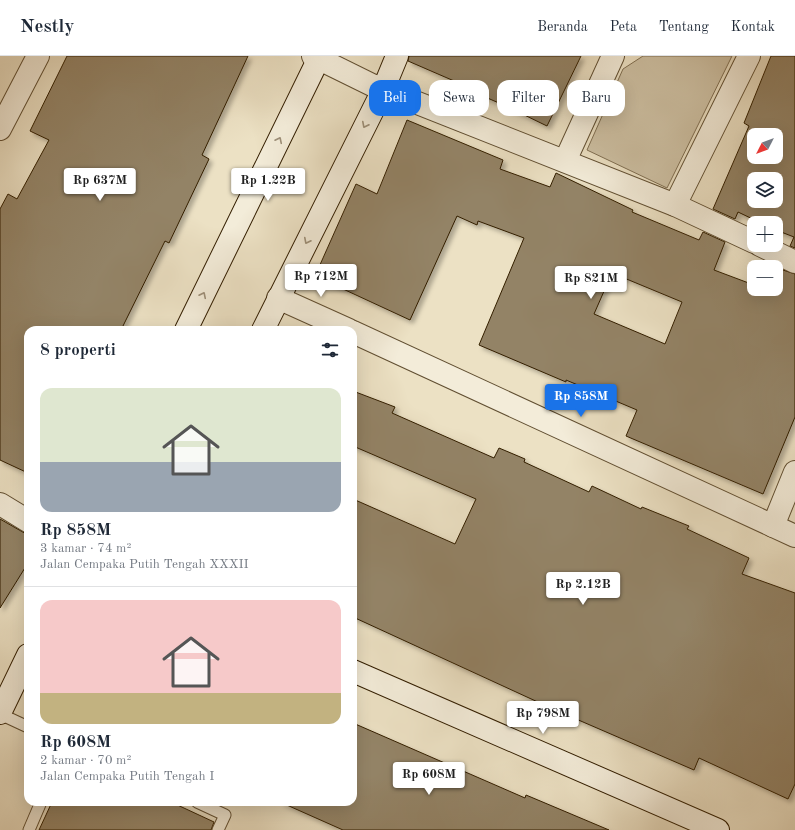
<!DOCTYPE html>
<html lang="id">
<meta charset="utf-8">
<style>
:root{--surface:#fff;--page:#f2f2f3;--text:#1f2937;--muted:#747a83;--line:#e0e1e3;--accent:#1a73e8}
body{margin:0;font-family:"Old Standard TT",serif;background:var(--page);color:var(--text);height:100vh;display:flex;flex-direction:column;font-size:15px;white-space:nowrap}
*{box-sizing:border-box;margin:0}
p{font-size:13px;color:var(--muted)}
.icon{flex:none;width:22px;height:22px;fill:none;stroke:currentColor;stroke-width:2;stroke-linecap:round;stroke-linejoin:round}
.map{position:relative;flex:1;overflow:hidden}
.side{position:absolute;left:24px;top:270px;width:333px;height:480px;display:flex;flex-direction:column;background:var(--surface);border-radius:12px;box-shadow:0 4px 16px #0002}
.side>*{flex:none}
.guide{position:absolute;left:369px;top:24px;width:366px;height:36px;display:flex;gap:8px}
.needle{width:26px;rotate:228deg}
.controls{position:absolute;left:747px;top:72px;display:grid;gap:8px}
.controls a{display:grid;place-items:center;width:36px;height:36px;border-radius:8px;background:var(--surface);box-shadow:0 4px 16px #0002;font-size:20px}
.price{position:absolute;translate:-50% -34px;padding:0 9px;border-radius:4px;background:#fff;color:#222;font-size:13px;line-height:26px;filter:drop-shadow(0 1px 2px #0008)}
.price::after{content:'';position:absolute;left:50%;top:24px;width:12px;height:9px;margin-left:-6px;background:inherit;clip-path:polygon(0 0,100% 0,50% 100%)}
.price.on{background:var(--accent);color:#fff}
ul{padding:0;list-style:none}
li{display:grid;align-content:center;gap:8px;height:212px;padding:0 16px}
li+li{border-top:1px solid var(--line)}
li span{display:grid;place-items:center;height:124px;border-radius:12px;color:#555}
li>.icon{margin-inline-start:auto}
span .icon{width:72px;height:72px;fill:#fffc;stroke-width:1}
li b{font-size:17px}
h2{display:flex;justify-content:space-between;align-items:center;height:48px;padding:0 16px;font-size:17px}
.tag{padding:0 14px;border-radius:12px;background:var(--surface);box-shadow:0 4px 16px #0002;font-size:14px;line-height:36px}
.tag.on{background:var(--accent);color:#fff}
header{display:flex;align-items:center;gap:24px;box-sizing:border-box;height:56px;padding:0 20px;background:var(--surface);border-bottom:1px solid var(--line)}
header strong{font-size:19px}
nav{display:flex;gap:22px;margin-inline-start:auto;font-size:14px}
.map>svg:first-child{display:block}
.green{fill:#cdc0a3;stroke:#806f52}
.building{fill:#938366;stroke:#331e01;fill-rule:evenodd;filter:url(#shadow)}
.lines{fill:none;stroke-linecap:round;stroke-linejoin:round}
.lane-casing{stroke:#614f32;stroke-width:13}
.street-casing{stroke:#614f32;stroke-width:24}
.secondary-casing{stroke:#331e01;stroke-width:24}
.lane{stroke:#f3ecd9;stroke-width:11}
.street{stroke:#f3ecd9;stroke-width:22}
.secondary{stroke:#f3ecd9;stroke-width:22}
.oneway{stroke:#9d8f78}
</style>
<header>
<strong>Nestly</strong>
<nav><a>Beranda</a><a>Peta</a><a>Tentang</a><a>Kontak</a></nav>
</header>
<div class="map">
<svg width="795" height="774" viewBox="0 0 795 774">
<defs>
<filter id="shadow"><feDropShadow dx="3.5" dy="3.5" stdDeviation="2" flood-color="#0004"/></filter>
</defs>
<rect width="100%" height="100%" fill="#ece1c4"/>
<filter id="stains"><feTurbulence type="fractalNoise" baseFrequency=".005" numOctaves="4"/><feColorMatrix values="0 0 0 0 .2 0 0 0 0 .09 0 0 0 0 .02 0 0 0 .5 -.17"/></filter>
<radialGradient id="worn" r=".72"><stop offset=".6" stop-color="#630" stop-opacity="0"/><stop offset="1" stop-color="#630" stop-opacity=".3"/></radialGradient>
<!-- green -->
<polygon class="green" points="643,0 732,0 667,132 587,94 623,13"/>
<!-- building -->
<g class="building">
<polygon points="67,0 248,0 202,99 209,103 169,187 165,185 121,274 28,274 28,417 0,404 0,153 8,138 17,143 49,84 30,75"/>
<polygon points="409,0 581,0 547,70 508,51 467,33 468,31 408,5"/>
<path d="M771,0h24v192l-5,-2 4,-9 -18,-7v-7h-15l-23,-11 -3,7 -22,-10 36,-83 -5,-3zM754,79h22v22h-22zM754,123h22v22h-22z"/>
<path d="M407,64l96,40 -3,9 50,18 6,-14 77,37 -1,2 67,28 4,-8 22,10 -11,28 40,15v4h11l6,2 1,-2h4v-10l4,-10 15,5v143l-32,77 -137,-58 11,-26 -71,-30v2l-87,-37 45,-107 -46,-17 -1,4 -20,-9 -47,104 -95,-44 41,-92 21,10zM612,217l70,29 -17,42 -71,-30z"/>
<polygon points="353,335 395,351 392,357 494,402 499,392 525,403 524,406 589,436 592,430 641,453 642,451 689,470 687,473 749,502 742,518 795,537 795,728 788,743 699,702 694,714 553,653 353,561 353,443 455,488 476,443 353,390"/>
<polygon points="0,463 28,479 28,507 0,552"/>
<polygon points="353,667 525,742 526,739 609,774 343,774 280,746 353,746"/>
<polygon points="52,746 171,746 214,766 211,774 39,774"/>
</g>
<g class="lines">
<!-- lane casing -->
<g class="lane-casing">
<g id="lane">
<polyline points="0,658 28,671"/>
<polyline points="197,746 225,759 218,774"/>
<polyline points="29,774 41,746"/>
</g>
</g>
<!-- street casing -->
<g class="street-casing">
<g id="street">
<polyline points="313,0 372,29 675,149 754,186"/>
<polyline points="0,73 38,0"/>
<polyline points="565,105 613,0"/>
<polyline points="675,149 749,0"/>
<polyline points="760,189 795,206"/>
<polyline points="278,242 349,274"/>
<polyline points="353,276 795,480"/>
<polyline points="0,448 28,465"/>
<polyline points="773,470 795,416"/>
</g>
</g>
<!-- secondary casing -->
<g class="secondary-casing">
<g id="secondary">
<polyline points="186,274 320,0"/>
<polyline points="263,274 383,34 397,0"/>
<polyline points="353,615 718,774"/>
<polyline points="0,657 28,599"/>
</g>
</g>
<!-- lane -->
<use href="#lane" class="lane"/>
<!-- street -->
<use href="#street" class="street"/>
<!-- secondary -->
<use href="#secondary" class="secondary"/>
</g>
<!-- one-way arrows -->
<defs><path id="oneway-chevron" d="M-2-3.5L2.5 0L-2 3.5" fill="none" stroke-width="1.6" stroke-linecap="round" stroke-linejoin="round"/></defs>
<g class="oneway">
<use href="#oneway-chevron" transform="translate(365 69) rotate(117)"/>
<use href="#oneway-chevron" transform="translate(279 84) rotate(-64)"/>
<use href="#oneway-chevron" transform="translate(307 185) rotate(117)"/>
<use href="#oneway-chevron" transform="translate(203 239) rotate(-64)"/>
</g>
<rect width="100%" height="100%" filter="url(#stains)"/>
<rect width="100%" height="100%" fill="url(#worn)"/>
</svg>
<div class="controls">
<a><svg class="needle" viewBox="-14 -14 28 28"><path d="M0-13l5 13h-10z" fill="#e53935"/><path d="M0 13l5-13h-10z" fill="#747a83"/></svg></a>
<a><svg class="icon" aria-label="layers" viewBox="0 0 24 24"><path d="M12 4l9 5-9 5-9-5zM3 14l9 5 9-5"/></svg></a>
<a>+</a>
<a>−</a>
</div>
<b class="price" style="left:100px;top:146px">Rp 637M</b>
<b class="price" style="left:268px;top:146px">Rp 1.22B</b>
<b class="price" style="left:321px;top:242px">Rp 712M</b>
<b class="price" style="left:591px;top:244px">Rp 821M</b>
<b class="price on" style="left:581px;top:362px">Rp 858M</b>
<b class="price" style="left:583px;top:550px">Rp 2.12B</b>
<b class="price" style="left:543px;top:679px">Rp 798M</b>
<b class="price" style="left:429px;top:740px">Rp 608M</b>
<div class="guide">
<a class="tag on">Beli</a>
<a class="tag">Sewa</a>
<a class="tag">Filter</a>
<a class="tag">Baru</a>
</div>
<section class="side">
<h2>8 properti<svg class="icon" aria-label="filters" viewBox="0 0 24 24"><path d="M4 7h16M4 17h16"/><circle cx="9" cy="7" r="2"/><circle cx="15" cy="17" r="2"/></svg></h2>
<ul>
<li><span style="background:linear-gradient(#dfe7d0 60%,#9aa5b1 0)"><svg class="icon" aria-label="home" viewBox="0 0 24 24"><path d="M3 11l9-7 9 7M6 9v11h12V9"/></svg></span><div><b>Rp 858M</b><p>3 kamar · 74 m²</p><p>Jalan Cempaka Putih Tengah XXXII</p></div></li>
<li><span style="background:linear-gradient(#f6c9c9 75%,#c2b280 0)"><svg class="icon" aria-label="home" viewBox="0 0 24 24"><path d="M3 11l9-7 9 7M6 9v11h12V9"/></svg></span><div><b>Rp 608M</b><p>2 kamar · 70 m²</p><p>Jalan Cempaka Putih Tengah I</p></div></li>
</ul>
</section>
</div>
